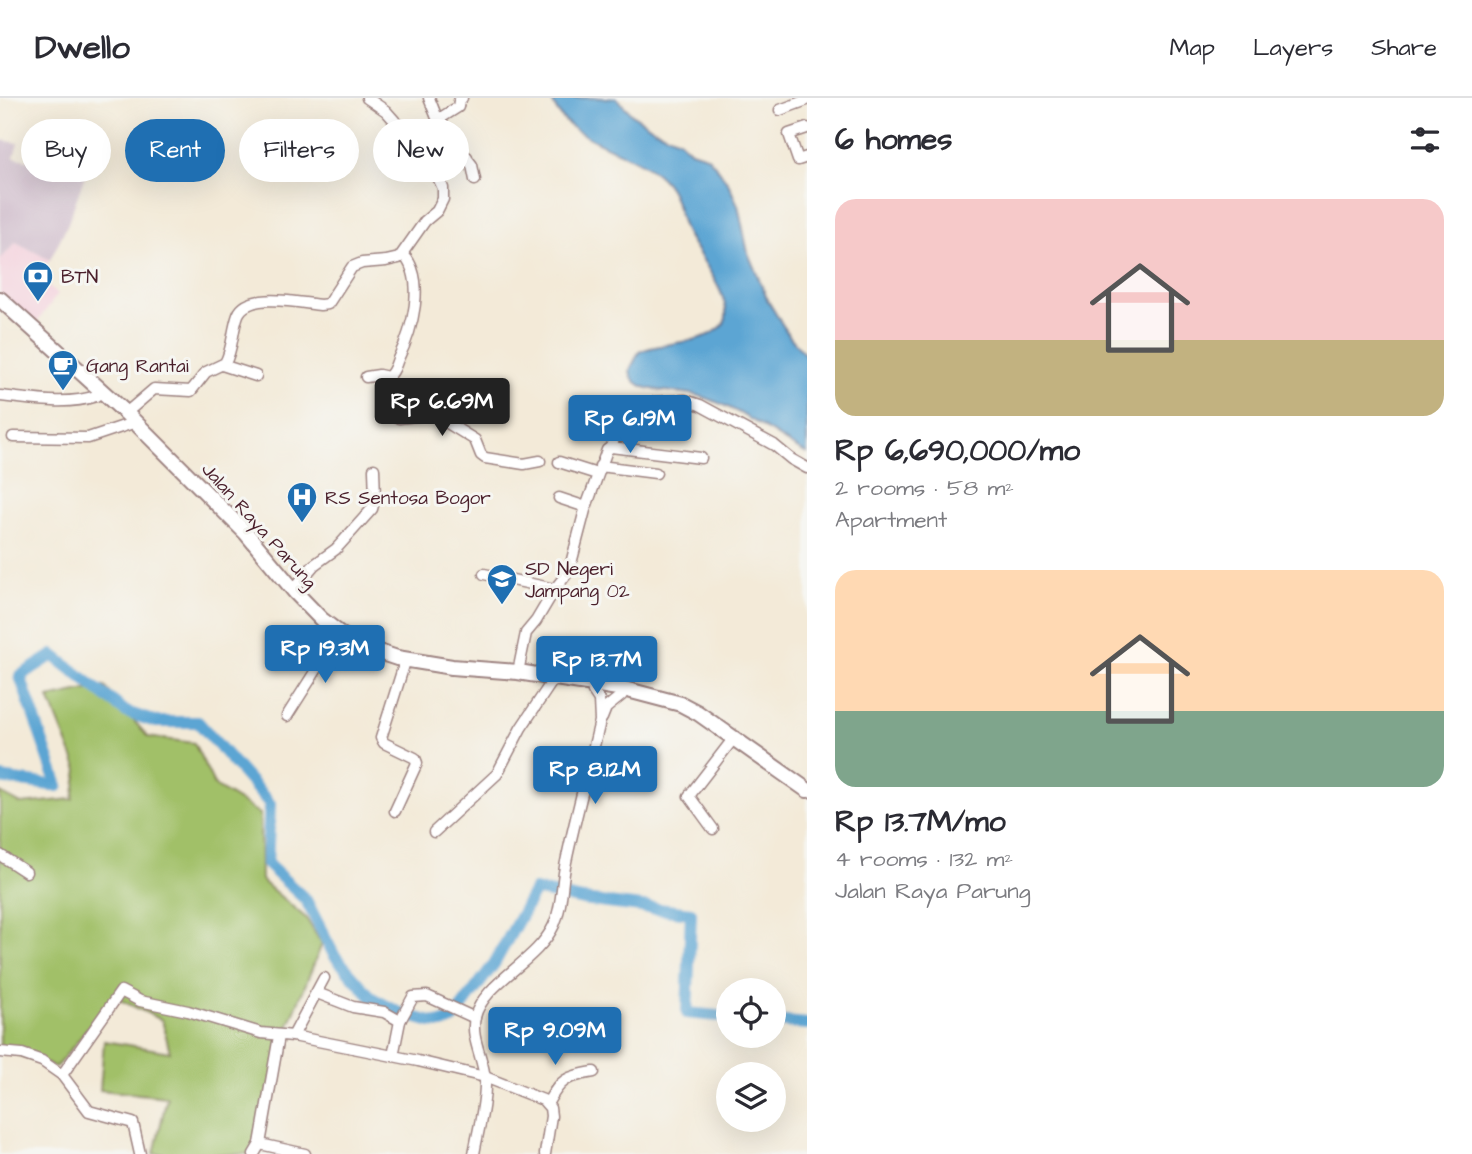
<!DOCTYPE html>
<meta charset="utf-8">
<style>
:root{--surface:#fff;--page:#f7f7f7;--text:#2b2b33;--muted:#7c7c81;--line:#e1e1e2;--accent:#1f6fb2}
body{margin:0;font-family:"Architects Daughter",sans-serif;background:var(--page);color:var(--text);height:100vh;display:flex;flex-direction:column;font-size:26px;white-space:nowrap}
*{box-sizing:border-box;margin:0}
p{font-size:23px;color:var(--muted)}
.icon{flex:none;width:38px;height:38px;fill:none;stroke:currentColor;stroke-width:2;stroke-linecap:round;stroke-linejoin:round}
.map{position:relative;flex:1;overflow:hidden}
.sheet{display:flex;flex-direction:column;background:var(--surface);width:665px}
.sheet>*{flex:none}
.hud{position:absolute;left:21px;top:21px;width:665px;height:63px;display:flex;gap:14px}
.controls{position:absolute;left:716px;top:880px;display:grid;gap:14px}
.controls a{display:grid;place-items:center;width:70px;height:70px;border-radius:50%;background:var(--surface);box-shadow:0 7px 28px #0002;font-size:35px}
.price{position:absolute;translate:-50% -60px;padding:0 16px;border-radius:7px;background:var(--accent);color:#fff;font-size:23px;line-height:46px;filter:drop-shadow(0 2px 4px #0008)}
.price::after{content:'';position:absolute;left:50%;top:42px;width:21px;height:16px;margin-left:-10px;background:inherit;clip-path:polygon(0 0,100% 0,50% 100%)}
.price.current{background:#222;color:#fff}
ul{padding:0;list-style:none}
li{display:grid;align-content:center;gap:14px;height:371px;padding:0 28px}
li span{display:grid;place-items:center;height:217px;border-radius:21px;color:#555}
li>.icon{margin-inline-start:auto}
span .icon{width:126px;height:126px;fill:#fffc;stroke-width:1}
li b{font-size:30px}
h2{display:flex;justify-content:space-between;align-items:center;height:84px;padding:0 28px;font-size:30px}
.chip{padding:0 24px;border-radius:32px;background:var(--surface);box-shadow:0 7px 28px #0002;font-size:24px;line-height:63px}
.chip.current{background:var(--accent);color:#fff}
header{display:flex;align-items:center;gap:42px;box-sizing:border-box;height:98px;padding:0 35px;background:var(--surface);border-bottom:2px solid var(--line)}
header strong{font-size:33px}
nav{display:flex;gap:38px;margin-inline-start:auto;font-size:24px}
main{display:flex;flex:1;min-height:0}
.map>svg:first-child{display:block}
.built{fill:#f4cfdc}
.industrial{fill:#d0bdcc}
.green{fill:#a1c068;stroke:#76704a;stroke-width:2}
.water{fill:#5ba5d3;stroke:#52627f;stroke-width:2}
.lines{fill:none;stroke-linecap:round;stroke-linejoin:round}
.river{stroke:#5ba5d3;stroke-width:12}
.minor-casing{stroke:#9e8482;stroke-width:13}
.highway-casing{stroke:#9e8482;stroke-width:18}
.minor{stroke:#fff;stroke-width:10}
.highway{stroke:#fff;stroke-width:14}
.labels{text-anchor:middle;stroke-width:6;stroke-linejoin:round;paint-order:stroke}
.poi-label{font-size:19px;fill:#4a1f2b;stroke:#f6f6f2;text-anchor:start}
.street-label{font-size:19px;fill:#4a1f2b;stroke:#f6f6f2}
</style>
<header>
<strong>Dwello</strong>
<nav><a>Map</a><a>Layers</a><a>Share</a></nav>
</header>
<main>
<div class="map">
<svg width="807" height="1056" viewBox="0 0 807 1056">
<rect width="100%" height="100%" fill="#f6f6f2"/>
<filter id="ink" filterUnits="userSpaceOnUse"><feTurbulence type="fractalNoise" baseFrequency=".0143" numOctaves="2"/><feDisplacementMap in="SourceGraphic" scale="14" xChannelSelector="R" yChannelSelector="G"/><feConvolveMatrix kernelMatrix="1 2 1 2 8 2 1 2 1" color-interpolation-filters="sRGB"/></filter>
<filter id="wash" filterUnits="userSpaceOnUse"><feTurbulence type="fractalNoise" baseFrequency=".00686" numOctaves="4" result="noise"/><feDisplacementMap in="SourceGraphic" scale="28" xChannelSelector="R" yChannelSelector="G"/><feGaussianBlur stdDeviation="1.57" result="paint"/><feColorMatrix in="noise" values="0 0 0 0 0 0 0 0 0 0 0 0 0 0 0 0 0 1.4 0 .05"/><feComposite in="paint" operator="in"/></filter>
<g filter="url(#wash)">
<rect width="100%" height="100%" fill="#f3ead8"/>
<!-- built -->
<polygon class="built" points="16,144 50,162 37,178 58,196 34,228 0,195 0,162"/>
<!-- industrial -->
<polygon class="industrial" points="0,42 18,45 14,59 85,77 68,125 50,162 16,144 0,162"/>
<!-- green -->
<polygon class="green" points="104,588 148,639 194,645 215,688 260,716 261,782 306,820 322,846 282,944 256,1049 251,1056 154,1056 167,999 100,992 104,943 170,954 162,922 114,899 56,969 0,951 0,695 21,706 73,701 78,672 49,600"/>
<!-- water -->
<path class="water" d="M552,0h64l17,17 23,15 23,10 12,11 16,5 7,8 14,19 10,22 10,48 20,48 22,36 17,20v97c-36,-20 -70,-48 -111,-59 -21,-6 -64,1 -66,-25l9,-18c22,-11 61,-6 82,-25 21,-19 -27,-77 -36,-96 -11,-28 -7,-43 -36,-63 -28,-20 -90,-32 -97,-70z"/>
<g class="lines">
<!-- river -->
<g class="river">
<polyline points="0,680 58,688 20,578 53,557 126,614 156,624 198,624 270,706 267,766 306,802 334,857 372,900 400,915 431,924 442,925 453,921 494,866 535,792 583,802 691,815 687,915 728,919"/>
<polyline points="774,923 807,926"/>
</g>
</g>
</g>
<g filter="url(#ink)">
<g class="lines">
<!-- minor casing -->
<g class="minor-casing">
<g id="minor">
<polyline points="429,0 439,25 472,67 475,82"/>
<polyline points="780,12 807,2"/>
<polyline points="439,21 458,9 459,3 462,0"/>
<polyline points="807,30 789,36 798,62 807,59"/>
<polyline points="437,74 467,59"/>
<polyline points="222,267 256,278"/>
<path d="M366,279l13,-2 9,2c7,-6 7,-11 10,-18 14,-28 29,-79 5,-105"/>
<polyline points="387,279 385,302 399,320 433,316 475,342 481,357 485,360 524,366 540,363"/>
<path d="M0,298c31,3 66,10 96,0"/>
<path d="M126,315l28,-24 37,2 15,-19 19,-9c8,-14 7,-32 13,-48 9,-24 62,-12 82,-10l8,-1 24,-37 10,-4 24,-2 13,-3 26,-37 12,-10 6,-12v-11l-13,-27 -44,-50 -19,-13"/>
<polyline points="13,339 88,340 130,326"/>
<polyline points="611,349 621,321 628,315 654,304 685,302 700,307 774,347 791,361 807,370"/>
<polyline points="559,364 597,376"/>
<polyline points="600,368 656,375"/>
<polyline points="559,400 586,409"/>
<polyline points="484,476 555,491"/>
<polyline points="293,492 314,467 336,451 372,411 375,400 374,371"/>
<polyline points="518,574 526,535 536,523 555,491 569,473 585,412 607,352 611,349 701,360"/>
<polyline points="287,618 337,539"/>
<polyline points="602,620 606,610 622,597"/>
<polyline points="395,713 417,665 415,660 384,645 381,640 404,567"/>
<polyline points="713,731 689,698 730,645"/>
<polyline points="434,734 497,676 521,630 551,585"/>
<polyline points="0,757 26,774"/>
<polyline points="317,895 353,909 384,914 400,923"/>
<polyline points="293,938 324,880"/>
<polyline points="0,954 22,956 42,963 62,977 89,1013 133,1025 140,1056"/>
<polyline points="393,958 400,923 413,899 427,898 475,920"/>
<polyline points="62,977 121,893 140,903 188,913 261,935 293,938 418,963 485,979 543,1002 550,1010 551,1018 545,1056"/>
<path d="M547,1006c14,-25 18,-27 47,-32"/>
<polyline points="260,1046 305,1056"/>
<polyline points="254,1056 260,1046 279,938"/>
<path d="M474,1056c4,-24 12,-50 11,-74 -1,-22 -15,-41 -10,-63 9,-35 62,-55 79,-92 9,-20 7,-42 12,-63 10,-48 23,-94 34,-141l-1,-21 -6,-9"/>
</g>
</g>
<!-- highway casing -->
<g class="highway-casing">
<polyline id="highway" points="0,201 126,315 246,435 296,495 321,521 343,538 373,552 397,560 452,569 518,574 624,591 681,606 698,615 807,692"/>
</g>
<!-- minor -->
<use href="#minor" class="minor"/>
<!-- highway -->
<use href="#highway" class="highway"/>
</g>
</g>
<!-- icons -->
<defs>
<g id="bank-pin" transform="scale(1.575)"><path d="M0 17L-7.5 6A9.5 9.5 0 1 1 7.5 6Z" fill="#1f6fb2" stroke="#f6f6f2"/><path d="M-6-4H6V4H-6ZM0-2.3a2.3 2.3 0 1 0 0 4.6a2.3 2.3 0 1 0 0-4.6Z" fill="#fff"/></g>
<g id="cafe-pin" transform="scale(1.575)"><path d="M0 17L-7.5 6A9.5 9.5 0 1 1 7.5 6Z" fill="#1f6fb2" stroke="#f6f6f2"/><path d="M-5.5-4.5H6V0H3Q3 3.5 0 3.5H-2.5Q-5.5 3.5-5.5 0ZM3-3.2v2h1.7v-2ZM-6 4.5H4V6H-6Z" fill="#fff"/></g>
<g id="hospital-pin" transform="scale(1.575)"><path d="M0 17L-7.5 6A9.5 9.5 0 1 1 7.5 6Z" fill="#1f6fb2" stroke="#f6f6f2"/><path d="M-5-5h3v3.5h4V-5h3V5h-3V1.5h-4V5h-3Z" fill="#fff"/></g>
<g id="school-pin" transform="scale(1.575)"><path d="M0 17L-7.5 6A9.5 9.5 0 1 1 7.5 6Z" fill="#1f6fb2" stroke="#f6f6f2"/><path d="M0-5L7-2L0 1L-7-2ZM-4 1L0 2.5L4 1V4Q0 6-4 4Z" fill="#fff"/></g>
</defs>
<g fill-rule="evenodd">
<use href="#bank-pin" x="38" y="178"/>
<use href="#cafe-pin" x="63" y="267"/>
<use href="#hospital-pin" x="302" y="399"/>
<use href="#school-pin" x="502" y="481"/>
</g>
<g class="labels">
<!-- poi labels -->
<g class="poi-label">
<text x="61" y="185">BTN</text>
<text x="86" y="274">Gang Rantai</text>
<text x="325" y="406">RS Sentosa Bogor</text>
<text x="525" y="477">SD Negeri<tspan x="525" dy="22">Jampang 02</tspan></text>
</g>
<!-- street labels -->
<g class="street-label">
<text transform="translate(260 427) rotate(48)" y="7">Jalan Raya Parung</text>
</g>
</g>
</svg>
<div class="controls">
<a><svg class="icon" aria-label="locate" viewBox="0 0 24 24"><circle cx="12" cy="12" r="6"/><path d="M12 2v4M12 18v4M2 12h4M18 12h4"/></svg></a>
<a><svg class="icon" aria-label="layers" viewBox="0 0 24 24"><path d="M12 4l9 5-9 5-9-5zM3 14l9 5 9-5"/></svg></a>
</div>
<b class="price current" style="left:442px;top:340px">Rp 6.69M</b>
<b class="price" style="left:630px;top:357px">Rp 6.19M</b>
<b class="price" style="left:325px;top:587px">Rp 19.3M</b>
<b class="price" style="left:597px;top:598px">Rp 13.7M</b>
<b class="price" style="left:595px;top:708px">Rp 8.12M</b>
<b class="price" style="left:555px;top:969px">Rp 9.09M</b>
<div class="hud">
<a class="chip">Buy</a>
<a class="chip current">Rent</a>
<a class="chip">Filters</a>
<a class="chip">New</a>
</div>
</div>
<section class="sheet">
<h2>6 homes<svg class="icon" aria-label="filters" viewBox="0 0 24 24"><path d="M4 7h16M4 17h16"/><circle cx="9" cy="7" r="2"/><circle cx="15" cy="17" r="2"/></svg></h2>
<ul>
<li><span style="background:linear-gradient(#f6c9c9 65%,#c2b280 0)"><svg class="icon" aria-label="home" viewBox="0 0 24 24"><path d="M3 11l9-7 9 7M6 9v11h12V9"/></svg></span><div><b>Rp 6,690,000/mo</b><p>2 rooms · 58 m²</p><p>Apartment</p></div></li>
<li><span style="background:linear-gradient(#ffd9b3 65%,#7fa58c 0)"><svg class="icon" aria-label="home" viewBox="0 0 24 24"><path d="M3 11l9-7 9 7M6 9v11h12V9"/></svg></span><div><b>Rp 13.7M/mo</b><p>4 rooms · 132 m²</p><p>Jalan Raya Parung</p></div></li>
</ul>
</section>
</main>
